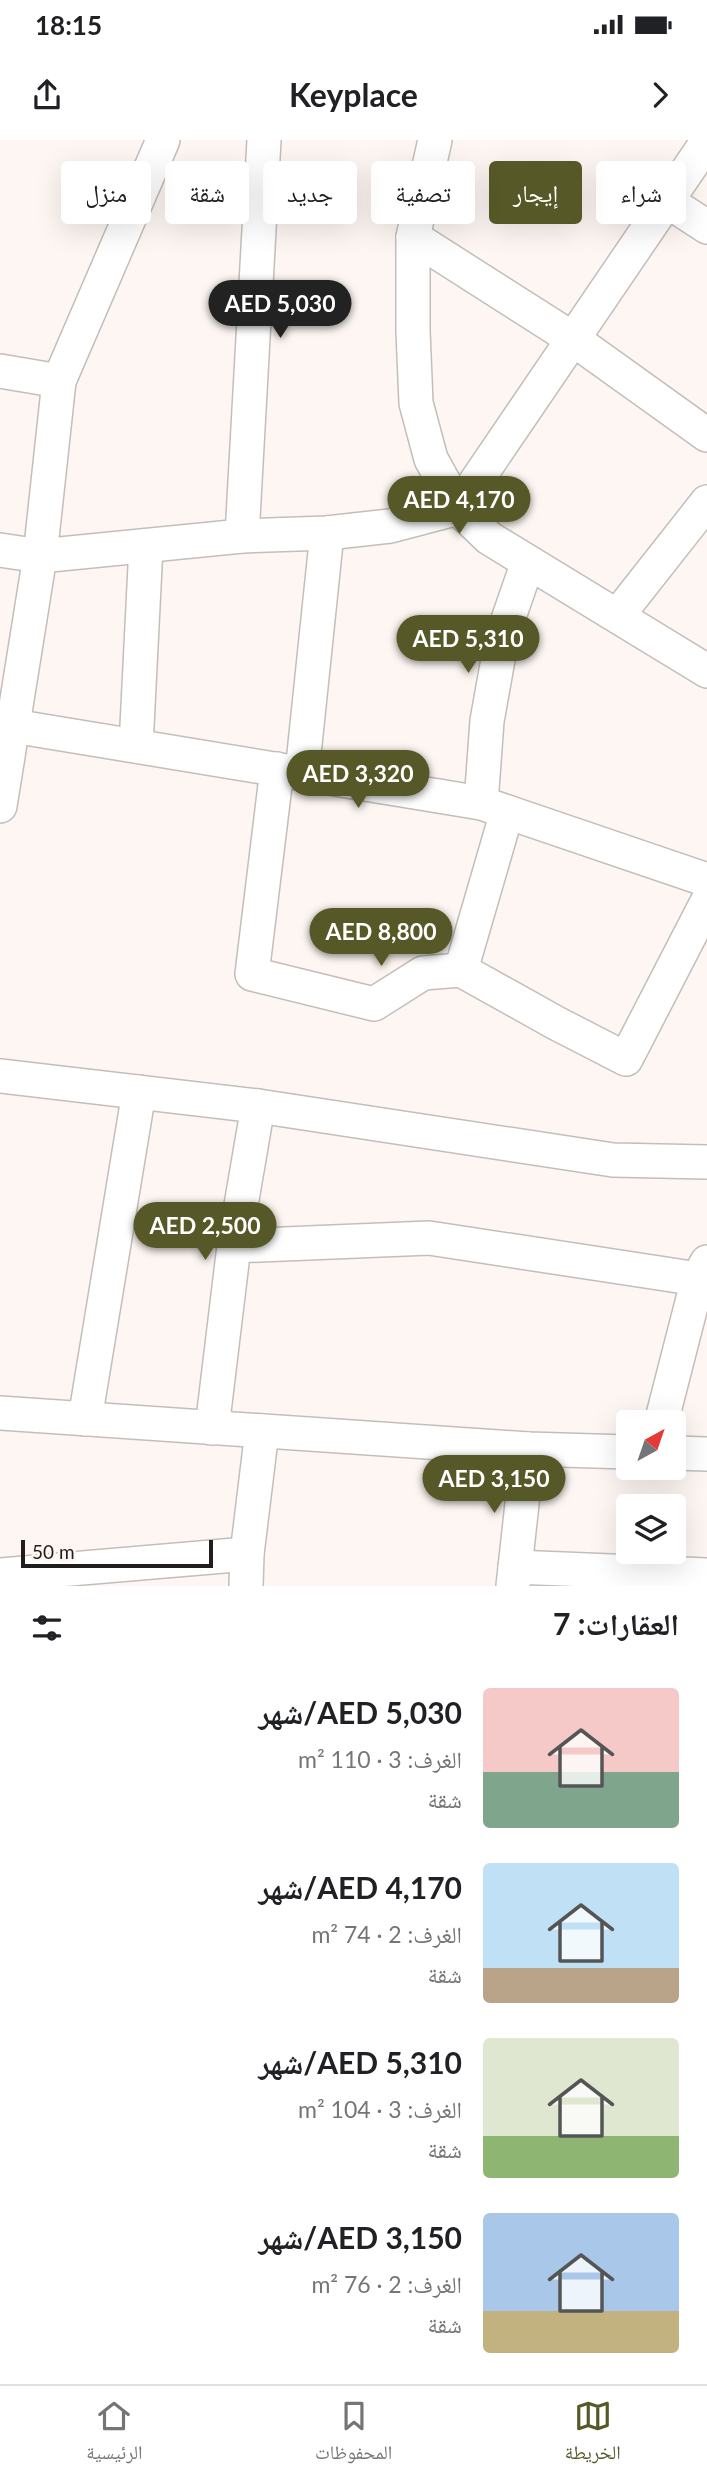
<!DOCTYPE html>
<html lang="ar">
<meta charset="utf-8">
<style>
:root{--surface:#fff;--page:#f6f6f6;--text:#202124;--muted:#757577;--line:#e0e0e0;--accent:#565927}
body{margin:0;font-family:Lato,"Noto Naskh Arabic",sans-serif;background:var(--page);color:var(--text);direction:rtl;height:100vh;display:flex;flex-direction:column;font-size:26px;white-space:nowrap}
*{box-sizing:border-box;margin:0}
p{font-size:23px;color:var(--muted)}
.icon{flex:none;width:38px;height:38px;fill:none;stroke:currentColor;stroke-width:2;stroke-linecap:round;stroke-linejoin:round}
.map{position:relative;height:1446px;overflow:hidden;direction:ltr}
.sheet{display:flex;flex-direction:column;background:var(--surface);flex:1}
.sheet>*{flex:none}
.hud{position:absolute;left:21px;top:21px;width:665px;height:63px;direction:rtl;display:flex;gap:14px}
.needle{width:46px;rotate:40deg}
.fabs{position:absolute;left:616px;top:1270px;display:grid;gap:14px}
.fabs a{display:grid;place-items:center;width:70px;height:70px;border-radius:7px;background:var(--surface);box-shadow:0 7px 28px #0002;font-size:35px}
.scale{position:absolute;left:21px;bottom:18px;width:192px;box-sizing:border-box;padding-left:7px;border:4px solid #201d1c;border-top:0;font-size:19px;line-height:24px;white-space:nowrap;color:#201d1c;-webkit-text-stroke:5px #fdf6f2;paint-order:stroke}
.price{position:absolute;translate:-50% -60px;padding:0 16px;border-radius:24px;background:var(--accent);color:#fff;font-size:23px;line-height:46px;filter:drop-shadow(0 2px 4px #0008)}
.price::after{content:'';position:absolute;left:50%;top:42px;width:21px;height:16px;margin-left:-10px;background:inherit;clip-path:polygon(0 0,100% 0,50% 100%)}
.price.active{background:#222;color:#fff}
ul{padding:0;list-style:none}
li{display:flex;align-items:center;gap:21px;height:175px;padding:0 28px}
li span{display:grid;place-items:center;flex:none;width:196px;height:140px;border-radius:7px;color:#555}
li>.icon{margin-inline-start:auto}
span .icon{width:84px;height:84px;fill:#fffc;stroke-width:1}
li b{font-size:30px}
h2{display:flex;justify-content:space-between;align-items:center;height:84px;padding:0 28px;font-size:30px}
.tag{padding:0 24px;border-radius:7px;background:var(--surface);box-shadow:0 7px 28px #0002;font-size:24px;line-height:63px}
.tag.active{background:var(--accent);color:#fff}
.status{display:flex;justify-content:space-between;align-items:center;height:49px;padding:0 35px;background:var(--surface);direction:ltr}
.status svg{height:19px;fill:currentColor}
header{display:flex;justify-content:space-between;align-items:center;height:91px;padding:0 28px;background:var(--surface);font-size:32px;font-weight:700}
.dock{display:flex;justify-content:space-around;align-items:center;height:98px;border-top:2px solid var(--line);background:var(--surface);font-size:19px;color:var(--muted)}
.dock a{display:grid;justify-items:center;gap:4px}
.dock .active{color:var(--accent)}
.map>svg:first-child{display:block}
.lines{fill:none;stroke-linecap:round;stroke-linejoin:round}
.minor-casing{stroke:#c4beb9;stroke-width:36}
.minor{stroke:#fff;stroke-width:33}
</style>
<div class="status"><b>18:15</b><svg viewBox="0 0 49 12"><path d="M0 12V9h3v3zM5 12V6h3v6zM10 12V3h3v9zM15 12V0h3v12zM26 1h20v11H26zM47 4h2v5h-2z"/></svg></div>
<header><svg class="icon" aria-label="forward" viewBox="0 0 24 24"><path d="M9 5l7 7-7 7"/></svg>Keyplace<svg class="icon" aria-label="share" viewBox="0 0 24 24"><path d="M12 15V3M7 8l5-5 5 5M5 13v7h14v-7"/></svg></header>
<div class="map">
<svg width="707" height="1446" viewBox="0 0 707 1446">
<rect width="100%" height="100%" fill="#fdf6f2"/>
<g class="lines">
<!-- minor casing -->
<g class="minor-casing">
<g id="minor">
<polyline points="435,0 413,97 413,191 416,263 431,319 458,368 489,398 707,531"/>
<polyline points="667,61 707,87"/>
<polyline points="413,97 573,199 707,295"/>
<polyline points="0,231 59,241"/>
<polyline points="242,396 264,0"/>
<polyline points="0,410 40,416 242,396 327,393 390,386 458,368 707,2"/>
<polyline points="618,475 707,362"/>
<polyline points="13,586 481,663 707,740"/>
<polyline points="136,606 146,406"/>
<polyline points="277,629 252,834 374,864 423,833 461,830 556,883 626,919 707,762"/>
<polyline points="302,633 327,393"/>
<polyline points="481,663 487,581 502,497 528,422"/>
<polyline points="0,666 40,416 59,241 163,0"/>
<polyline points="461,830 507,672"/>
<polyline points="0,936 258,966 613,1020 707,1022"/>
<polyline points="234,1106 429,1098 698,1139"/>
<polyline points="0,1273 528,1309 628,1312"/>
<polyline points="85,1279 139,952"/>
<polyline points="661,1283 698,1139 707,1122"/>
<polyline points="212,1288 234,1106 258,966"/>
<polyline points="674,1313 707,1314"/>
<polyline points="515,1427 707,1435"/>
<polyline points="0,1435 247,1414"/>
<polyline points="246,1446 247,1414 262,1291"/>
<polyline points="513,1446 528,1309"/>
</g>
</g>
<!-- minor -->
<use href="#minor" class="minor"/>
</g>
</svg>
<div class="fabs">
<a><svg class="needle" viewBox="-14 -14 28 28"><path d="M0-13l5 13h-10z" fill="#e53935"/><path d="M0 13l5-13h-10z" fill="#757577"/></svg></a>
<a><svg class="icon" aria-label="layers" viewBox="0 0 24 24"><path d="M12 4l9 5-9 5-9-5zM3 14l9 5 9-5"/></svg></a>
</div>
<div class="scale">50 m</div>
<b class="price active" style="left:280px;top:200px">AED 5,030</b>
<b class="price" style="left:459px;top:396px">AED 4,170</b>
<b class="price" style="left:468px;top:535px">AED 5,310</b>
<b class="price" style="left:358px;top:670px">AED 3,320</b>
<b class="price" style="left:381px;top:828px">AED 8,800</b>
<b class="price" style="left:205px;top:1122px">AED 2,500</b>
<b class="price" style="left:494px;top:1375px">AED 3,150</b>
<div class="hud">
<a class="tag">شراء</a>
<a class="tag active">إيجار</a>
<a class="tag">تصفية</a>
<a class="tag">جديد</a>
<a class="tag">شقة</a>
<a class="tag">منزل</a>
</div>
</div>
<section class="sheet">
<h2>العقارات: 7<svg class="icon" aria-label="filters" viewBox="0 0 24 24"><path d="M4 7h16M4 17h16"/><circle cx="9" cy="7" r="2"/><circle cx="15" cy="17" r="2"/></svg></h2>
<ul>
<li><span style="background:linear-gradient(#f6c9c9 60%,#7fa58c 0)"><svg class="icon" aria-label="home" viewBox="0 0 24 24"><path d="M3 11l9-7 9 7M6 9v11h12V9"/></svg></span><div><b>AED 5,030/شهر</b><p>الغرف: 3 · 110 m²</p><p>شقة</p></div></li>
<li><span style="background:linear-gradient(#bfe0f5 75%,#b9a48a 0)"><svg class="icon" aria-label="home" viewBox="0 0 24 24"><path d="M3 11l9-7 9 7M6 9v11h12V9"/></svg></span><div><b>AED 4,170/شهر</b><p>الغرف: 2 · 74 m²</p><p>شقة</p></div></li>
<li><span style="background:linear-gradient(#dfe7d0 70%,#8fb573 0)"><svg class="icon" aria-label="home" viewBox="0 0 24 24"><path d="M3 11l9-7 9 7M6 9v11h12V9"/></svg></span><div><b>AED 5,310/شهر</b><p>الغرف: 3 · 104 m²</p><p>شقة</p></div></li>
<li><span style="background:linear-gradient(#a9c7e8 70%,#c2b280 0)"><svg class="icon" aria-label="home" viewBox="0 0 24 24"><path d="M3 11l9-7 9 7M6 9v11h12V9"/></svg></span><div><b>AED 3,150/شهر</b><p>الغرف: 2 · 76 m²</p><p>شقة</p></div></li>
</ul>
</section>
<nav class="dock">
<a class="active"><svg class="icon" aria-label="map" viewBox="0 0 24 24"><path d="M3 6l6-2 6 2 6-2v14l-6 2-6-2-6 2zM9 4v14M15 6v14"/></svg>الخريطة</a>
<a><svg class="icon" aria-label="saved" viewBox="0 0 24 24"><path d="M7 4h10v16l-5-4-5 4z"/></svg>المحفوظات</a>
<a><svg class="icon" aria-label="home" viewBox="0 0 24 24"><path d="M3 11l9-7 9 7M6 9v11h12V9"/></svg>الرئيسية</a>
</nav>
